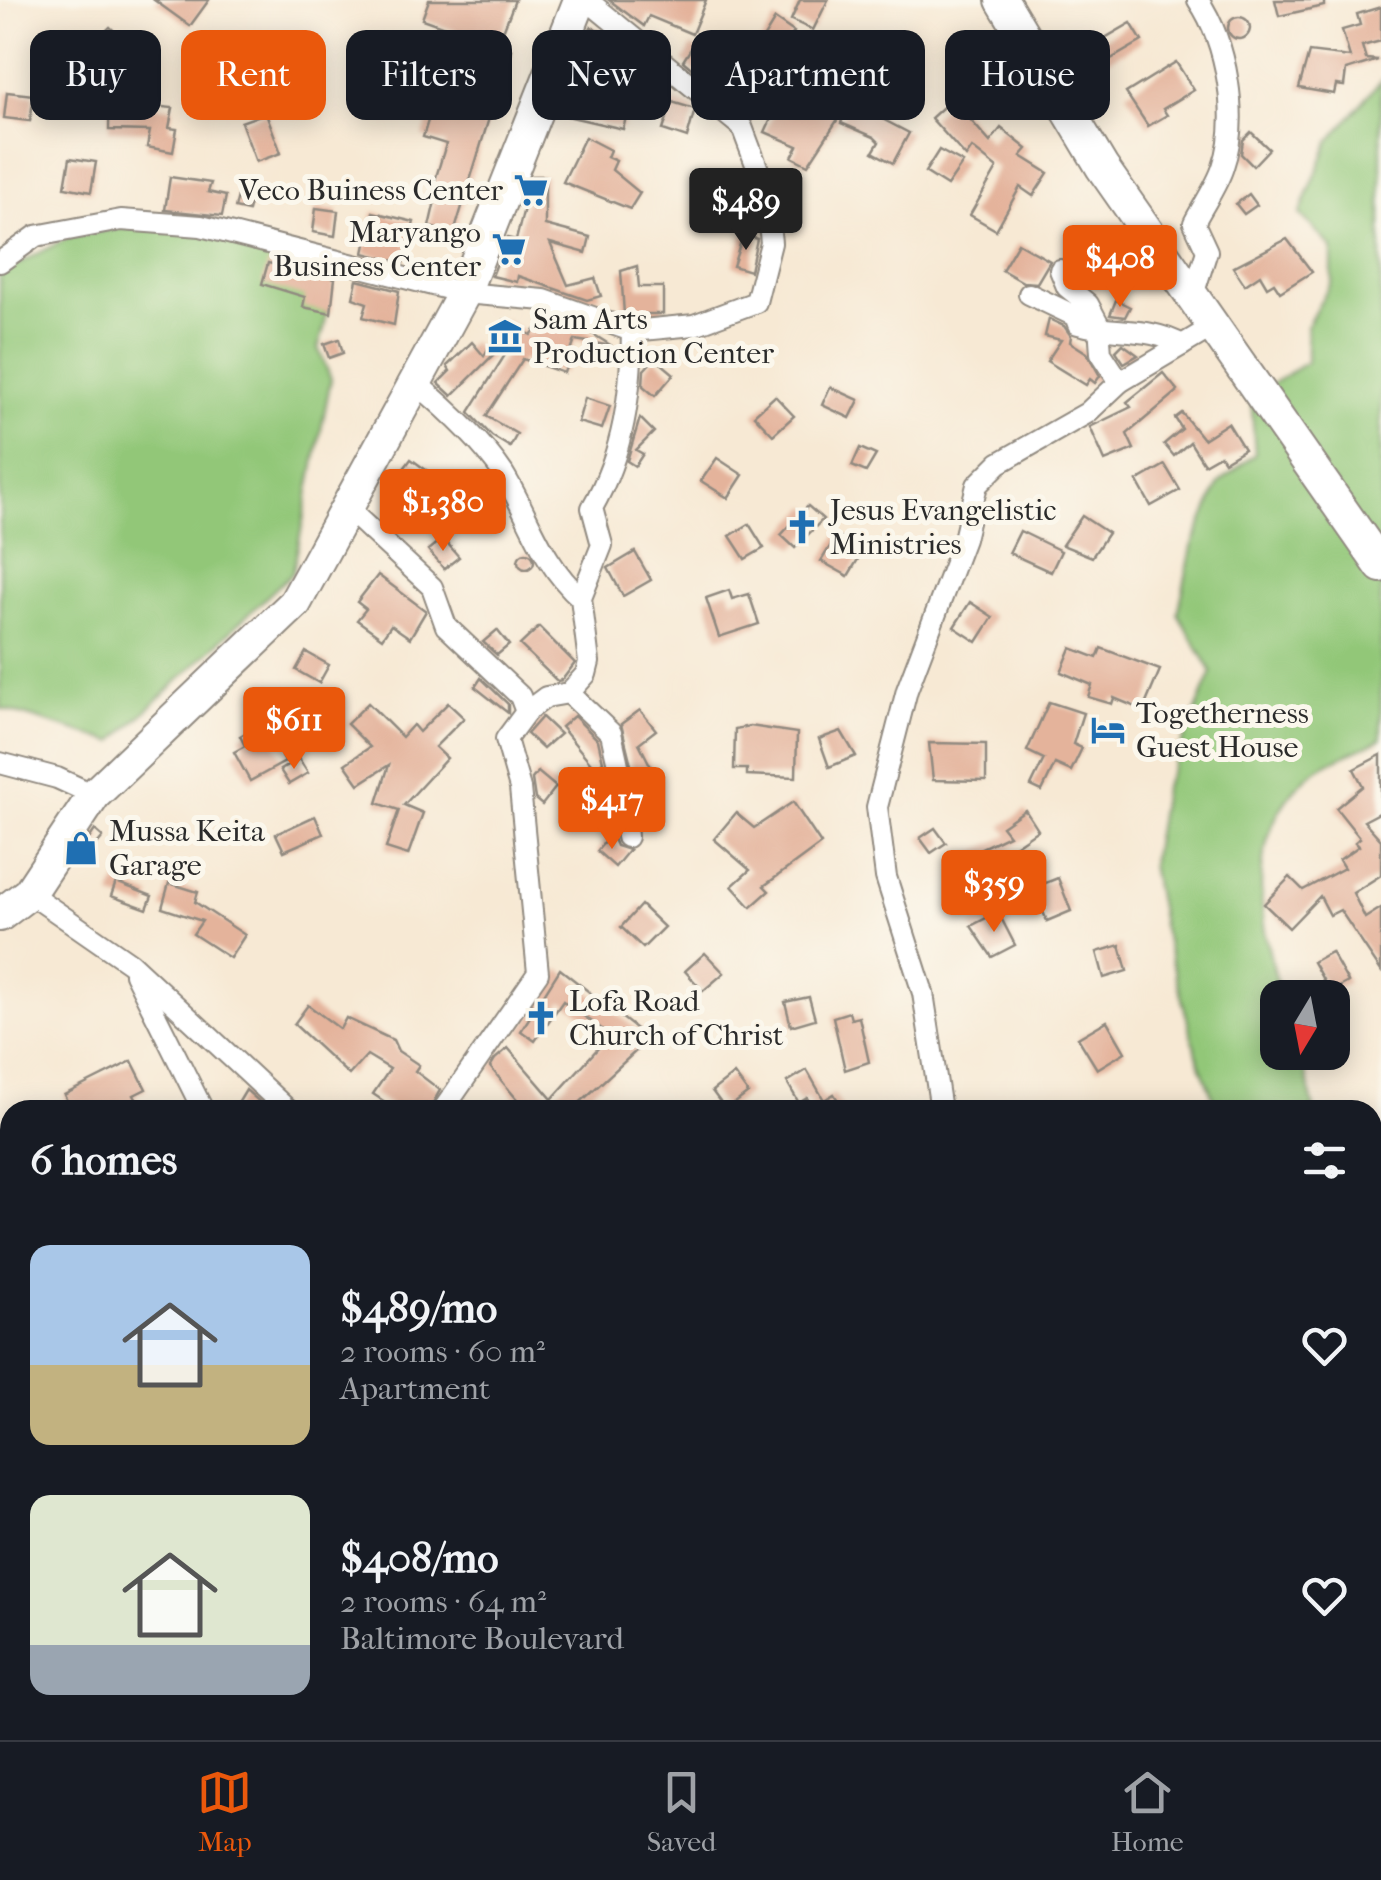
<!DOCTYPE html>
<meta charset="utf-8">
<style>
:root{--surface:#171b24;--page:#20242c;--text:#f1f3f6;--muted:#9ea1a6;--line:#363941;--accent:#ea580c}
body{margin:0;font-family:"IM FELL French Canon",serif;background:var(--page);color:var(--text);height:100vh;display:flex;flex-direction:column;font-size:38px;white-space:nowrap}
*{box-sizing:border-box;margin:0}
p{font-size:32px;color:var(--muted)}
.icon{flex:none;width:55px;height:55px;fill:none;stroke:currentColor;stroke-width:2;stroke-linecap:round;stroke-linejoin:round}
.map{position:relative;flex:1;overflow:hidden}
.details{position:absolute;left:0px;top:1100px;width:1382px;height:640px;display:flex;flex-direction:column;background:var(--surface);border-radius:30px 30px 0 0;box-shadow:0 5px 25px #0003}
.details>*{flex:none}
.guide{position:absolute;left:30px;top:30px;width:1322px;height:90px;display:flex;gap:20px}
.needle{width:65px;rotate:190deg}
.buttons{position:absolute;left:1260px;top:980px;display:grid;gap:20px}
.buttons a{display:grid;place-items:center;width:90px;height:90px;border-radius:20px;background:var(--surface);box-shadow:0 5px 25px #0003;font-size:50px}
.price{position:absolute;translate:-50% -85px;padding:0 22px;border-radius:10px;background:var(--accent);color:#fff;font-size:32px;line-height:65px;filter:drop-shadow(0 2px 5px #0008)}
.price::after{content:'';position:absolute;left:50%;top:60px;width:30px;height:22px;margin-left:-15px;background:inherit;clip-path:polygon(0 0,100% 0,50% 100%)}
.price.active{background:#222;color:#fff}
ul{padding:0;list-style:none}
li{display:flex;align-items:center;gap:30px;height:250px;padding:0 30px}
li span{display:grid;place-items:center;flex:none;width:280px;height:200px;border-radius:20px;color:#555}
li>.icon{margin-inline-start:auto}
span .icon{width:120px;height:120px;fill:#fffc;stroke-width:1}
li b{font-size:42px}
h2{display:flex;justify-content:space-between;align-items:center;height:120px;padding:0 30px;font-size:42px}
.chip{padding:0 35px;border-radius:20px;background:var(--surface);box-shadow:0 5px 25px #0003;font-size:35px;line-height:90px}
.chip.active{background:var(--accent);color:#fff}
.tabs{display:flex;justify-content:space-around;align-items:center;height:140px;border-top:2px solid var(--line);background:var(--surface);font-size:28px;color:var(--muted)}
.tabs a{display:grid;justify-items:center;gap:5px}
.tabs .active{color:var(--accent)}
.map>svg:first-child{display:block}
.green{fill:#92c778;stroke:#5e7952;stroke-width:2.5}
.building{fill:#e4b39b}
.lines{fill:none;stroke-linecap:round;stroke-linejoin:round}
.minor-casing{stroke:#918a80;stroke-width:24}
.primary-casing{stroke:#918a80;stroke-width:36}
.trunk-casing{stroke:#918a80;stroke-width:36}
.minor{stroke:#fff;stroke-width:20}
.primary{stroke:#fff;stroke-width:32}
.trunk{stroke:#fff;stroke-width:32}
.labels{text-anchor:middle;stroke-width:10;stroke-linejoin:round;paint-order:stroke}
.poi-label{font-size:30px;fill:#2b2b2b;stroke:#fbf7ec;text-anchor:start}
</style>
<div class="map">
<svg width="1381" height="1740" viewBox="0 0 1381 1740">
<rect width="100%" height="100%" fill="#fbf7ec"/>
<filter id="ink" filterUnits="userSpaceOnUse"><feTurbulence type="fractalNoise" baseFrequency=".01" numOctaves="2"/><feDisplacementMap in="SourceGraphic" scale="20" xChannelSelector="R" yChannelSelector="G"/><feConvolveMatrix kernelMatrix="1 2 1 2 8 2 1 2 1" color-interpolation-filters="sRGB"/></filter>
<filter id="wash" filterUnits="userSpaceOnUse"><feTurbulence type="fractalNoise" baseFrequency=".0048" numOctaves="4" result="noise"/><feDisplacementMap in="SourceGraphic" scale="40" xChannelSelector="R" yChannelSelector="G"/><feGaussianBlur stdDeviation="2.25" result="paint"/><feColorMatrix in="noise" values="0 0 0 0 0 0 0 0 0 0 0 0 0 0 0 0 0 1.4 0 .05"/><feComposite in="paint" operator="in"/></filter>
<g filter="url(#wash)">
<rect width="100%" height="100%" fill="#f7e9d4"/>
<!-- green -->
<g class="green">
<path d="M1381,80v659c-23,12 -58,22 -76,40 -62,57 -47,146 -23,218l-4,1v54l23,1 13,57h-96l-19,-48 -37,-137 -11,-61 12,-74 49,-118 -34,-58 14,-67 27,-64 36,-29 -4,-57 56,-35v-36l25,-45v-33l-32,-34 29,-72z"/>
<path d="M126,227l78,2 109,25c17,33 18,58 5,94l13,31 -38,193 -180,170 -113,-34v-434l71,-38z"/>
<polygon points="1372,1466 1381,1484 1381,1640 1373,1624"/>
<polygon points="10,1583 10,1649 0,1648 0,1589"/>
</g>
<g id="blocks">
<!-- building -->
<g class="building">
<polygon points="154,0 209,0 190,26"/>
<polygon points="429,0 515,0 497,47 512,50 508,68 474,61 479,39 422,19"/>
<polygon points="609,0 706,0 692,34 649,16 644,26"/>
<polygon points="800,0 828,0 813,30 791,20"/>
<polygon points="1275,0 1324,0 1324,6 1279,16"/>
<polygon points="1381,7 1381,41 1362,46 1366,59 1378,60 1346,70 1344,86 1336,85 1334,94 1299,88 1309,52 1350,57 1342,30 1360,25 1357,14"/>
<circle cx="1239" cy="28" r="11"/>
<polygon points="775,19 794,32 773,67 753,55"/>
<polygon points="1131,23 1142,41 1097,67 1086,49"/>
<polygon points="110,27 135,51 124,62 139,76 112,102 173,108 169,128 177,129 173,152 147,147 150,131 109,130 110,70 92,88 70,66"/>
<polygon points="591,27 604,32 598,51 627,59 621,81 634,86 623,129 567,116 568,112 558,109 571,77 587,81 596,51 583,46"/>
<polygon points="835,40 867,54 868,46 887,50 865,110 909,133 893,163 873,152 879,142 874,137 841,123 857,78 824,64"/>
<polygon points="200,41 225,42 224,56 219,56 212,72 198,71"/>
<polygon points="692,47 711,58 701,76 683,61"/>
<polygon points="1176,62 1194,90 1163,109 1167,115 1148,126 1126,93"/>
<polygon points="773,74 840,116 808,165 792,157 798,146 765,132 777,106 760,97"/>
<polygon points="7,92 34,95 30,121 4,118"/>
<polygon points="952,99 990,142 1001,128 1027,149 1021,156 1048,173 1033,196 1020,187 996,230 970,215 997,168 972,148 966,157 931,118"/>
<polygon points="434,101 489,118 454,233 429,227 438,188 433,187 446,144 423,137"/>
<polygon points="672,102 695,109 687,138 663,130"/>
<polygon points="266,113 281,153 256,162 241,122"/>
<polygon points="1251,132 1269,149 1253,166 1241,154 1243,140"/>
<polygon points="585,137 610,150 607,157 616,161 612,170 640,193 630,209 563,182"/>
<polygon points="939,150 963,163 947,186 925,172"/>
<polygon points="70,158 96,162 91,192 65,187"/>
<polygon points="532,176 545,176 545,225 590,237 586,253 550,243 568,285 595,278 601,296 587,300 518,276 517,282 492,276 507,238 516,240"/>
<polygon points="170,177 211,183 208,192 226,196 222,216 165,210"/>
<polygon points="239,192 252,195 248,211 235,208"/>
<polygon points="1249,194 1257,205 1244,214 1236,204"/>
<polygon points="316,208 338,211 335,236 313,232"/>
<polygon points="373,212 414,222 403,263 364,253"/>
<polygon points="743,235 757,239 750,271 733,266"/>
<polygon points="1287,239 1312,272 1280,292 1274,283 1267,287 1260,275 1245,285 1233,267"/>
<polygon points="1018,243 1050,261 1037,283 1023,282 1002,270"/>
<polygon points="268,263 335,278 331,313 303,307 305,297 262,284"/>
<polygon points="637,266 639,287 663,287 663,314 624,314 621,271"/>
<polygon points="357,280 399,291 394,325 363,317 367,303 353,298"/>
<polygon points="1116,300 1130,307 1125,317 1110,315"/>
<polygon points="547,316 583,328 612,346 575,340 564,373 523,359 486,416 517,434 510,447 492,436 469,412 512,344 508,340 452,396 438,383 450,371 447,366 472,342 484,356 504,320 531,335"/>
<polygon points="1049,319 1064,326 1071,336 1070,342 1087,353 1100,376 1095,383 1090,379 1086,385 1047,361 1061,340 1045,336"/>
<polygon points="339,339 343,353 329,358 324,344"/>
<polygon points="1123,344 1138,355 1124,363 1116,351"/>
<polygon points="655,358 674,374 655,396 643,386 644,370"/>
<polygon points="1163,373 1178,391 1127,434 1134,449 1105,461 1090,427 1131,407 1127,402"/>
<polygon points="830,387 859,400 850,418 822,405"/>
<polygon points="775,396 794,416 773,435 754,415"/>
<polygon points="585,398 610,406 602,429 578,422"/>
<polygon points="1182,413 1203,439 1228,423 1244,449 1224,461 1220,455 1204,464 1190,442 1174,456 1164,444 1182,429 1175,418"/>
<polygon points="640,418 654,432 636,450 643,454 635,466 627,461"/>
<polygon points="860,448 876,455 866,472 852,466"/>
<polygon points="717,458 743,475 728,498 701,481"/>
<polygon points="411,459 444,483 430,502 397,478"/>
<polygon points="1165,465 1180,490 1151,506 1137,481"/>
<polygon points="808,506 823,519 795,548 781,535"/>
<polygon points="1082,516 1108,533 1092,557 1062,545"/>
<polygon points="749,524 764,548 745,559 730,536"/>
<polygon points="1020,531 1061,551 1051,572 1009,553"/>
<polygon points="837,535 863,551 848,576 821,561"/>
<polygon points="443,538 459,557 444,569 428,550"/>
<polygon points="635,552 651,580 623,596 608,568"/>
<circle cx="526" cy="561" r="8"/>
<polygon points="378,575 426,611 410,638 391,625 382,638 357,620 366,609 357,602"/>
<polygon points="729,590 732,599 749,594 759,624 719,637 706,598"/>
<polygon points="970,602 993,617 977,642 954,627"/>
<polygon points="539,627 575,663 562,680 557,681 520,645"/>
<polygon points="497,630 509,645 497,655 483,642"/>
<polygon points="1071,648 1097,658 1101,648 1160,670 1143,710 1114,698 1112,704 1088,697 1092,685 1061,672"/>
<polygon points="306,652 329,665 319,683 296,670"/>
<polygon points="481,678 508,704 508,713 475,687"/>
<polygon points="1049,702 1083,713 1073,744 1082,748 1071,771 1055,764 1042,791 1031,786 1044,759 1027,751"/>
<polygon points="368,703 402,737 413,725 419,732 448,703 464,718 435,747 447,758 404,805 423,813 408,855 386,848 399,810 377,803 389,765 359,784 345,764 370,747 347,724"/>
<polygon points="640,710 656,730 639,743 657,779 637,789 621,724"/>
<polygon points="574,716 598,740 603,762 595,768 561,727"/>
<polygon points="542,717 560,734 543,749 527,734"/>
<polygon points="264,723 285,762 250,781 234,752 245,746 240,736"/>
<polygon points="750,726 797,733 796,777 747,775 747,769 734,769 735,729"/>
<polygon points="841,731 856,756 829,767 819,739"/>
<polygon points="929,743 986,744 986,781 933,780"/>
<polygon points="1381,755 1381,812 1364,821 1381,840 1381,875 1353,893 1365,918 1381,908 1381,971 1340,910 1330,915 1320,896 1289,928 1264,904 1290,877 1303,890 1344,868 1339,860 1359,846 1355,842 1360,838 1336,808 1363,786 1354,769"/>
<polygon points="299,759 308,773 289,784 280,770"/>
<polygon points="538,772 556,787 542,805 535,799 532,779"/>
<polygon points="594,775 605,796 585,807 574,786"/>
<polygon points="793,802 821,844 764,886 769,891 751,907 732,886 750,870 714,839 736,813 754,828"/>
<polygon points="1025,810 1038,830 1000,856 1007,871 999,875 1007,891 985,901 974,879 967,882 956,860 1009,835 1002,826"/>
<polygon points="315,816 323,834 284,851 276,834"/>
<polygon points="935,828 946,843 931,853 920,838"/>
<polygon points="95,830 103,837 86,857 80,852"/>
<polygon points="611,834 616,846 629,850 615,867 597,851"/>
<polygon points="1058,878 1071,911 1047,921 1033,888"/>
<polygon points="116,882 152,896 147,909 111,896"/>
<polygon points="169,883 198,892 195,902 245,935 230,958 193,934 202,921 162,908"/>
<polygon points="641,905 664,927 643,948 621,927"/>
<polygon points="998,912 1015,945 992,957 971,926"/>
<polygon points="1120,945 1127,971 1104,978 1097,952"/>
<polygon points="1331,952 1348,982 1330,992 1313,962"/>
<polygon points="705,953 724,973 703,991 685,971"/>
<polygon points="560,969 649,1039 572,1110 526,1110 490,1067 495,1059 508,1048 552,1099 610,1035 563,1001 535,1041 521,1031"/>
<polygon points="809,997 815,1019 791,1026 785,1002"/>
<polygon points="308,1005 340,1029 346,1018 393,1040 398,1051 419,1065 415,1071 440,1090 429,1110 397,1110 373,1094 390,1069 367,1055 349,1075 294,1024"/>
<polygon points="849,1012 851,1019 859,1017 869,1062 845,1070 833,1017"/>
<polygon points="1107,1021 1125,1052 1097,1069 1078,1038"/>
<polygon points="132,1061 146,1089 134,1095 142,1110 72,1110 64,1095"/>
<polygon points="807,1070 824,1100 834,1094 844,1110 809,1110 813,1107 807,1098 799,1103 787,1082"/>
<polygon points="734,1074 748,1093 726,1110 712,1091"/>
<polygon points="246,1090 263,1105 260,1110 234,1110"/>
</g>
</g>
</g>
<g filter="url(#ink)">
<use href="#blocks" fill-opacity="0" stroke="#918a80" stroke-width="2.5"/>
<g class="lines">
<!-- minor casing -->
<g class="minor-casing">
<g id="minor">
<polyline points="0,262 36,236 121,220 201,226 464,293 544,300 632,331 694,325 756,302 771,243 766,191 742,127 587,0"/>
<polyline points="1060,270 1067,287 1088,304 1099,325 1101,353 1120,382"/>
<path d="M1029,294l46,22 3,8c35,10 72,2 104,21"/>
<path d="M1193,295l14,-44 -13,-28c9,-18 23,-37 29,-56 17,-49 4,-124 -25,-167"/>
<path d="M416,383c31,26 64,56 87,90 27,44 38,90 78,125"/>
<polyline points="348,509 432,587 446,626 520,696 526,712 506,739 520,788 538,973 443,1110"/>
<polyline points="569,693 611,733 623,788 627,837"/>
<path d="M526,712l20,-15 23,-4 17,-19 3,-12 -8,-64 21,-53 -10,-37c32,-56 39,-114 40,-177"/>
<polyline points="0,763 57,778 94,795"/>
<polyline points="29,893 130,963 288,1110"/>
<polyline points="135,974 203,1110"/>
<polyline points="941,1110 923,993 886,877 877,807 907,690 964,539 977,485 999,463 1087,413 1120,382 1214,326"/>
<polyline points="0,1244 10,1238"/>
<polyline points="0,1353 10,1363"/>
<polyline points="887,1730 894,1740"/>
<polyline points="404,1740 414,1730"/>
</g>
</g>
<!-- primary casing -->
<g class="primary-casing">
<polyline id="primary" points="0,915 29,893 94,795 295,603 464,293 580,0"/>
</g>
<!-- trunk casing -->
<g class="trunk-casing">
<polyline id="trunk" points="1002,0 1102,167 1381,566"/>
</g>
<!-- minor -->
<use href="#minor" class="minor"/>
<!-- primary -->
<use href="#primary" class="primary"/>
<!-- trunk -->
<use href="#trunk" class="trunk"/>
</g>
</g>
<!-- icons -->
<defs>
<g id="supermarket-bare" transform="scale(2.7)"><path d="M-6-5.5h2.5l.6 2H6L4.5 2H-2.5L-4.4-4H-6ZM-1.5 3.2a1.3 1.3 0 1 0 .1 0ZM3 3.2a1.3 1.3 0 1 0 .1 0Z" fill="#1f6fb2" stroke="#fbf7ec" stroke-width="2.5" paint-order="stroke"/></g>
<g id="museum-bare" transform="scale(2.7)"><path d="M0-6L6-3V-2H-6V-3ZM-5-1h2V3h-2ZM-1-1h2V3h-2ZM3-1h2V3H3ZM-6 4H6V6H-6Z" fill="#1f6fb2" stroke="#fbf7ec" stroke-width="2.5" paint-order="stroke"/></g>
<g id="church-bare" transform="scale(2.7)"><path d="M-1.2-6h2.4v3.5h3.3v2.4h-3.3V6h-2.4V-.1h-3.3v-2.4h3.3Z" fill="#1f6fb2" stroke="#fbf7ec" stroke-width="2.5" paint-order="stroke"/></g>
<g id="hotel-bare" transform="scale(2.7)"><path d="M-6-4.5h1.5V1H6V5H4.5V3h-9V5H-6ZM-4 0a1.8 1.8 0 1 1 3.6 0ZM.5 0V-2.5h3Q6-2.5 6 0Z" fill="#1f6fb2" stroke="#fbf7ec" stroke-width="2.5" paint-order="stroke"/></g>
<g id="shop-bare" transform="scale(2.7)"><path d="M-5-2.5h2.3a2.7 3.5 0 0 1 5.4 0H5L5.5 6h-11ZM-1.5-2.5h3a1.5 2.3 0 0 0-3 0Z" fill="#1f6fb2" stroke="#fbf7ec" stroke-width="2.5" paint-order="stroke"/></g>
</defs>
<g fill-rule="evenodd">
<use href="#supermarket-bare" x="531" y="190"/>
<use href="#supermarket-bare" x="509" y="249"/>
<use href="#museum-bare" x="505" y="336"/>
<use href="#church-bare" x="802" y="527"/>
<use href="#hotel-bare" x="1108" y="730"/>
<use href="#shop-bare" x="81" y="848"/>
<use href="#church-bare" x="541" y="1018"/>
</g>
<g class="labels">
<!-- poi labels -->
<g class="poi-label">
<text x="503" y="200" text-anchor="end">Veco Buiness Center</text>
<text x="481" y="242" text-anchor="end">Maryango<tspan x="481" dy="34">Business Center</tspan></text>
<text x="533" y="329">Sam Arts<tspan x="533" dy="34">Production Center</tspan></text>
<text x="830" y="520">Jesus Evangelistic<tspan x="830" dy="34">Ministries</tspan></text>
<text x="1136" y="723">Togetherness<tspan x="1136" dy="34">Guest House</tspan></text>
<text x="109" y="841">Mussa Keita<tspan x="109" dy="34">Garage</tspan></text>
<text x="569" y="1011">Lofa Road<tspan x="569" dy="34">Church of Christ</tspan></text>
</g>
</g>
</svg>
<div class="buttons">
<a><svg class="needle" viewBox="-14 -14 28 28"><path d="M0-13l5 13h-10z" fill="#e53935"/><path d="M0 13l5-13h-10z" fill="#9ea1a6"/></svg></a>
</div>
<b class="price active" style="left:746px;top:253px">$489</b>
<b class="price" style="left:1120px;top:310px">$408</b>
<b class="price" style="left:443px;top:554px">$1,380</b>
<b class="price" style="left:294px;top:772px">$611</b>
<b class="price" style="left:612px;top:852px">$417</b>
<b class="price" style="left:994px;top:935px">$359</b>
<div class="guide">
<a class="chip">Buy</a>
<a class="chip active">Rent</a>
<a class="chip">Filters</a>
<a class="chip">New</a>
<a class="chip">Apartment</a>
<a class="chip">House</a>
</div>
<section class="details">
<h2>6 homes<svg class="icon" aria-label="filters" viewBox="0 0 24 24"><path d="M4 7h16M4 17h16"/><circle cx="9" cy="7" r="2"/><circle cx="15" cy="17" r="2"/></svg></h2>
<ul>
<li><span style="background:linear-gradient(#a9c7e8 60%,#c2b280 0)"><svg class="icon" aria-label="home" viewBox="0 0 24 24"><path d="M3 11l9-7 9 7M6 9v11h12V9"/></svg></span><div><b>$489/mo</b><p>2 rooms · 60 m²</p><p>Apartment</p></div><svg class="icon" aria-label="heart" viewBox="0 0 24 24"><path d="M12 20l-8-8c-3-5 5-10 8-4 3-6 11-1 8 4z"/></svg></li>
<li><span style="background:linear-gradient(#dfe7d0 75%,#9aa5b1 0)"><svg class="icon" aria-label="home" viewBox="0 0 24 24"><path d="M3 11l9-7 9 7M6 9v11h12V9"/></svg></span><div><b>$408/mo</b><p>2 rooms · 64 m²</p><p>Baltimore Boulevard</p></div><svg class="icon" aria-label="heart" viewBox="0 0 24 24"><path d="M12 20l-8-8c-3-5 5-10 8-4 3-6 11-1 8 4z"/></svg></li>
</ul>
</section>
</div>
<nav class="tabs">
<a class="active"><svg class="icon" aria-label="map" viewBox="0 0 24 24"><path d="M3 6l6-2 6 2 6-2v14l-6 2-6-2-6 2zM9 4v14M15 6v14"/></svg>Map</a>
<a><svg class="icon" aria-label="saved" viewBox="0 0 24 24"><path d="M7 4h10v16l-5-4-5 4z"/></svg>Saved</a>
<a><svg class="icon" aria-label="home" viewBox="0 0 24 24"><path d="M3 11l9-7 9 7M6 9v11h12V9"/></svg>Home</a>
</nav>
